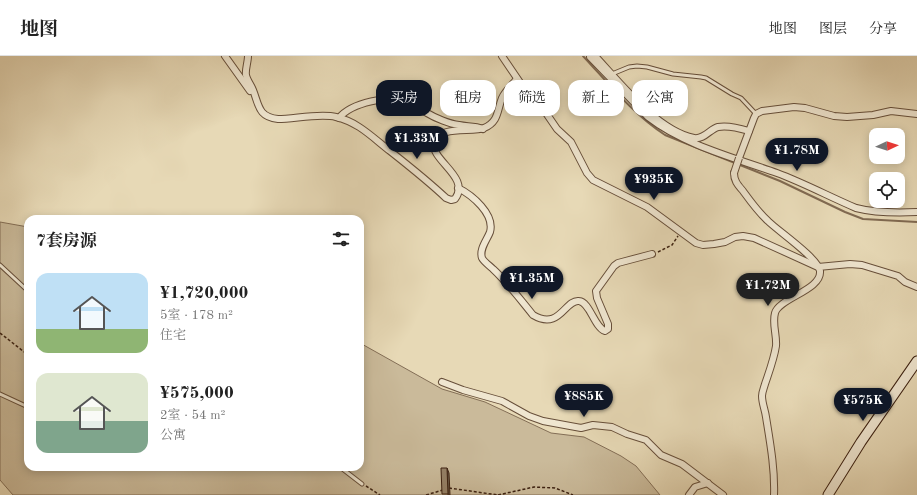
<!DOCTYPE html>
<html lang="zh">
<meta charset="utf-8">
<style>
:root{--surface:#fff;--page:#f6f6f6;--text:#222;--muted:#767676;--line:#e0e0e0;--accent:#111827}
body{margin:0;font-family:"Old Standard TT","Noto Serif SC",serif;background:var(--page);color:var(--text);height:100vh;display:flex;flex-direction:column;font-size:15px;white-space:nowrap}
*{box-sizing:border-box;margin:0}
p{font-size:13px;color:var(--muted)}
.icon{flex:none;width:22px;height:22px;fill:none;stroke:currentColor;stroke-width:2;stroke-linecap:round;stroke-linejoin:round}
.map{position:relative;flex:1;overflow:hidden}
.drawer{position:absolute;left:24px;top:159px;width:340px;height:256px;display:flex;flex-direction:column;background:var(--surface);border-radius:12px;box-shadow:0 2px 10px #0003}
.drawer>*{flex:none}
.hud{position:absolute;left:376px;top:24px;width:380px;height:36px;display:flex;gap:8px}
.needle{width:26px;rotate:86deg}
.buttons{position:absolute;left:869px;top:72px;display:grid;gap:8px}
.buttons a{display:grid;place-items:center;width:36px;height:36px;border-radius:8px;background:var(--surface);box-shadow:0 2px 10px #0003;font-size:20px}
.price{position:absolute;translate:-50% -34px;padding:0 9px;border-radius:14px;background:var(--accent);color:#fff;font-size:13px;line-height:26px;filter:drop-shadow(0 1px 2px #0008)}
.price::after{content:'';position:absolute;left:50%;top:24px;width:12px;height:9px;margin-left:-6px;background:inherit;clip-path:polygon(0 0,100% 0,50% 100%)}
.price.active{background:#222;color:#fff}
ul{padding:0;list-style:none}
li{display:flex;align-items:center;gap:12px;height:100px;padding:0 12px}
li span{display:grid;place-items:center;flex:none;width:112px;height:80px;border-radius:12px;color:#555}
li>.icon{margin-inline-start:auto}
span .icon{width:48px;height:48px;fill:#fffc;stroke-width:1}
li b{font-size:17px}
h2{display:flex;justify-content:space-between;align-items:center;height:48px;padding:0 12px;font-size:17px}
.chip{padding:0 14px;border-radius:12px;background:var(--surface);box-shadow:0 2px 10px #0003;font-size:14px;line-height:36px}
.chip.active{background:var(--accent);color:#fff}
header{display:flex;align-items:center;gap:24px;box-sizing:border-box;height:56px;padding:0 20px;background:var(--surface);border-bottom:1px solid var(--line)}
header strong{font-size:19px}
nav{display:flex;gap:22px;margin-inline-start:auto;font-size:14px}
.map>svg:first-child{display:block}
.green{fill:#caba9a;stroke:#836e56}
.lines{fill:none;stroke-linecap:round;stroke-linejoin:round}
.stream{stroke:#806a52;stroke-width:2}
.lane-casing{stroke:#674f3a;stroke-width:5}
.street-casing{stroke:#674f3a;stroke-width:8}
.secondary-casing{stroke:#3c2111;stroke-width:11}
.path{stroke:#3c2111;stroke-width:1.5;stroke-dasharray:3 2;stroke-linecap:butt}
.lane{stroke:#efe6d0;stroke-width:3}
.street{stroke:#efe6d0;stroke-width:6}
.secondary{stroke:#efe6d0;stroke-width:9}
.street-bridge-casing{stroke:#674f3a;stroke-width:8;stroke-linecap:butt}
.street-bridge{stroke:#efe6d0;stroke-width:6}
.shaded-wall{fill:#685a48;stroke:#3c2111}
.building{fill:#958167;stroke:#3c2111}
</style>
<header>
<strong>地图</strong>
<nav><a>地图</a><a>图层</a><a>分享</a></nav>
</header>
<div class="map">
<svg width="917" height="439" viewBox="0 0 917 439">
<rect width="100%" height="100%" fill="#e7d9b6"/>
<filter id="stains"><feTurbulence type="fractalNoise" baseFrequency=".005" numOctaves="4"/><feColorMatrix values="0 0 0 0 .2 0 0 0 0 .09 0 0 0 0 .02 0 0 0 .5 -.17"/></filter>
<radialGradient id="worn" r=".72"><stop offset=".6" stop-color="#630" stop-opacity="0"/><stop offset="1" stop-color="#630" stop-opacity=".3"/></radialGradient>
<!-- green -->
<polygon class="green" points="0,166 28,171 28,411 360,411 360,287 442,333 485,346 551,377 584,381 621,400 636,410 660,439 13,439 0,424"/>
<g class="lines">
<!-- stream -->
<path class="stream" d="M583,0c26,28 50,58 82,79l115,46 65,31 18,7 54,3"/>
<!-- lane casing -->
<g class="lane-casing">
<g id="lane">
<polyline points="612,18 629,11 637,10 647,11 673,18 701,21 706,22 732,38 741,42 756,58"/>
<polyline points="0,209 28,235"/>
<polyline points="0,338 28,351"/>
<polyline points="340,411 362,428"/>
</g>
</g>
<!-- street casing -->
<g class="street-casing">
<g id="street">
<polyline points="225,0 250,35"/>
<path d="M248,0c0,6 -3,14 -2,19 1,5 5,10 7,15 6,15 5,27 25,29 16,0 42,-6 58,-2 22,5 36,20 54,34 19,15 38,30 56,47l5,2 4,-1c16,-22 -24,-38 -21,-56 4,-18 38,-10 50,-15 15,-6 13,-18 18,-30 3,-7 10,-13 15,-19"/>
<polyline points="502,0 521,28 533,38 557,73 571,86 587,117 593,124 647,151 696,187 703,189 714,188 725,186 735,181 743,180 754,182 818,211 850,208 862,209 898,220 905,226 917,231"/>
<path d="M339,62c12,-15 51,-24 69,-16 7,3 12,8 19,11 8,5 23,11 32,12 8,2 15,0 24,4"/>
<path d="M749,75c-10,-3 -21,-6 -31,-4 -8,2 -14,13 -24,11 -37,-8 -73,-54 -98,-81h-6l58,60c36,28 87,41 129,56 27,10 53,24 79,35 20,5 41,5 61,4"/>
<polyline points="739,102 754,62 756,58 762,55 794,51 805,52 834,60 847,61 873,59 891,55 917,58"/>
<path d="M734,117c0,8 4,12 9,18 8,11 15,21 25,30 10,10 50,37 52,50 2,19 -41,27 -45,42 -3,11 2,22 1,33 -2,13 -7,26 -11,38 -1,4 -3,8 -3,12 0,7 3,14 4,21 4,25 9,52 8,78"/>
<path d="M458,132c14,7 37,26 32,44 -3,8 -11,17 -8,26 2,4 8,8 11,11 15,14 27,30 40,46 27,16 32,-16 46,-14 11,1 15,26 26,30l3,-2v-5l-11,-26 -1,-7 18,-25 4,-3 34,-9"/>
<polyline points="442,326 463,334 502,345 529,360 543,365 581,372 593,369 612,371 627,378 646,384 661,399 682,408 723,439"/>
<polyline points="689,439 695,431 708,427"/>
</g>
</g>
<!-- secondary casing -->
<g class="secondary-casing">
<polyline id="secondary" points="828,439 861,386 917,305"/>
</g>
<!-- path -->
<g class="path">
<polyline points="658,196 672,189 678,180"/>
<polyline points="0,277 28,299"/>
<polyline points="366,430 380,439"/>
<polyline points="449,432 498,439"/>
<polyline points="426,439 443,434"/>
<polyline points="498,439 534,431 555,432 573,439"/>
</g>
<!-- lane -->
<use href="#lane" class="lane"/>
<!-- street -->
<use href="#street" class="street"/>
<!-- secondary -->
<use href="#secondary" class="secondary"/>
<!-- street-bridge casing -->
<g class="street-bridge-casing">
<polyline id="street-bridge" points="734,117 739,102"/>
</g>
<!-- street-bridge -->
<use href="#street-bridge" class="street-bridge"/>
</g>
<!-- shaded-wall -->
<polygon class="shaded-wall" points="447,412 449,417 450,439 448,439 448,438"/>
<!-- building -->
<polygon class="building" points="441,412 447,412 448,438 442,438"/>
<rect width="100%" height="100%" filter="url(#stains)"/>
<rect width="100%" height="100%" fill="url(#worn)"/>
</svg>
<div class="buttons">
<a><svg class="needle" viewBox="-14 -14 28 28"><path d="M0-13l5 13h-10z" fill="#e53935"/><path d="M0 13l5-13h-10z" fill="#767676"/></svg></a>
<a><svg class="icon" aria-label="locate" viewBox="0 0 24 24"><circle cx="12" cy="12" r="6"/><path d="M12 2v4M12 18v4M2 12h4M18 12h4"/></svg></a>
</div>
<b class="price" style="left:417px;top:104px">¥1.33M</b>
<b class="price" style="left:797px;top:116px">¥1.78M</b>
<b class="price" style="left:654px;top:145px">¥935K</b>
<b class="price" style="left:532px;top:244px">¥1.35M</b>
<b class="price active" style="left:768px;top:251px">¥1.72M</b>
<b class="price" style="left:584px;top:362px">¥885K</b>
<b class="price" style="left:863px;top:366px">¥575K</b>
<div class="hud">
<a class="chip active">买房</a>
<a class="chip">租房</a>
<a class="chip">筛选</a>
<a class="chip">新上</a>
<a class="chip">公寓</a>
</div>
<section class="drawer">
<h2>7套房源<svg class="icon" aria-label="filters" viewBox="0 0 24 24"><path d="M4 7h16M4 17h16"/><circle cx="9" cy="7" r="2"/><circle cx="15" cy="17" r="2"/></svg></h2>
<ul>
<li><span style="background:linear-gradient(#bfe0f5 70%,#8fb573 0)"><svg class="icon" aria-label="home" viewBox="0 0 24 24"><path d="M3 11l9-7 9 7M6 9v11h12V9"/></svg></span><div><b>¥1,720,000</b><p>5室 · 178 m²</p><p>住宅</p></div></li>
<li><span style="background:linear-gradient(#dfe7d0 60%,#7fa58c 0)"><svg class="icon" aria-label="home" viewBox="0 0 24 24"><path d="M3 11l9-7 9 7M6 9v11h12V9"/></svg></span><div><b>¥575,000</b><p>2室 · 54 m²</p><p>公寓</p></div></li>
</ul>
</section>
</div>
